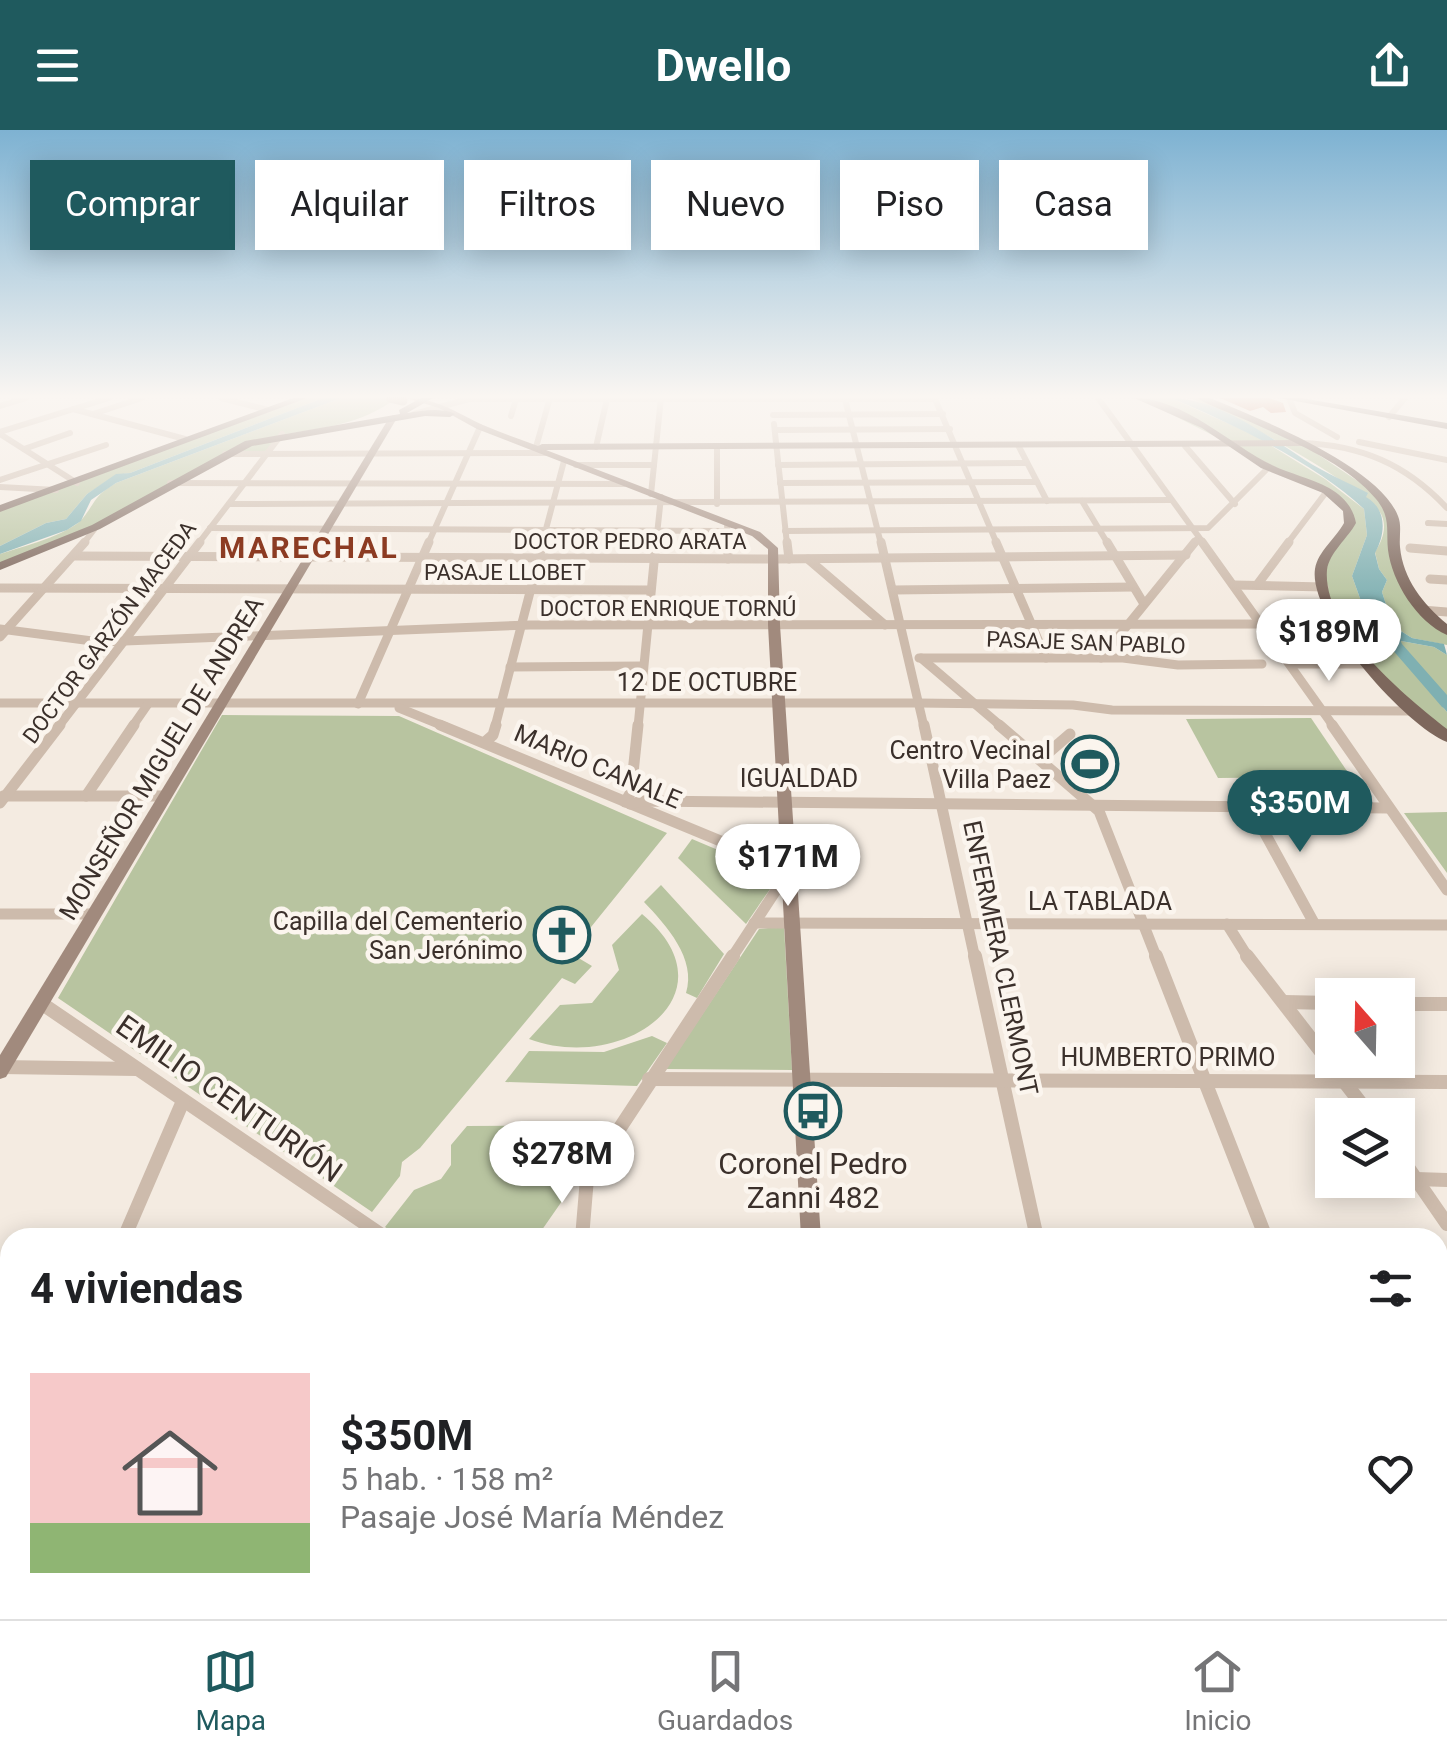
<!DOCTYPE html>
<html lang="es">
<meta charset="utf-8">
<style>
:root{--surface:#fff;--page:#f2f2f2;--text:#202124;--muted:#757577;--line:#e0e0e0;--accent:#1f5a5e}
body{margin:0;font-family:Roboto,sans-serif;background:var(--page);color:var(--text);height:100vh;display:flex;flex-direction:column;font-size:38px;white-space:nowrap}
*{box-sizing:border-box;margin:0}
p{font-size:32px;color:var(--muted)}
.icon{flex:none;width:55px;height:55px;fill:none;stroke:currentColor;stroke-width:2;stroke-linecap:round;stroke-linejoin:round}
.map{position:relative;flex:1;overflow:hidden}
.sheet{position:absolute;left:0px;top:1098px;width:1448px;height:392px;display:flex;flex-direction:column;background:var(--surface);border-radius:30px 30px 0 0;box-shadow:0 5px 25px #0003}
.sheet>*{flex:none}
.top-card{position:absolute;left:30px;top:30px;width:1388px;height:90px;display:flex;gap:20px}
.needle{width:65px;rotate:340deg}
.fabs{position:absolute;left:1315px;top:848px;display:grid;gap:20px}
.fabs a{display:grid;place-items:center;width:100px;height:100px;border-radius:0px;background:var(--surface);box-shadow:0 5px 25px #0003;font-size:50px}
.price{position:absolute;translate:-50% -85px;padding:0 22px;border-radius:35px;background:#fff;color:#222;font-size:32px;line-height:65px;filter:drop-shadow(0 2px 5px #0008)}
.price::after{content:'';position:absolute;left:50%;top:60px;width:30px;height:22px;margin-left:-15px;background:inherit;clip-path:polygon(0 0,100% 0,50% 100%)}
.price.on{background:var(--accent);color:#fff}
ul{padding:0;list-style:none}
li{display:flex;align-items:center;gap:30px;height:250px;padding:0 30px}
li+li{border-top:2px solid var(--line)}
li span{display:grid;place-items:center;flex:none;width:280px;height:200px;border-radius:0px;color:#555}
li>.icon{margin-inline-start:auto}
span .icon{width:120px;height:120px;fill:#fffc;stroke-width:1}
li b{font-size:42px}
h2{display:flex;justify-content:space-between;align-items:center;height:120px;padding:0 30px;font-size:42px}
.tag{padding:0 35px;border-radius:0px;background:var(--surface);box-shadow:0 5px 25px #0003;font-size:35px;line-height:90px}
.tag.on{background:var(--accent);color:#fff}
header{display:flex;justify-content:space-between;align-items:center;height:130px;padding:0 30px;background:var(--accent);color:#fff;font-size:45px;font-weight:700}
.menu{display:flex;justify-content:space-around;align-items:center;height:140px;border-top:2px solid var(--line);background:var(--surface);font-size:28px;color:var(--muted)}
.menu a{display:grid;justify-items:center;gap:5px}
.menu .on{color:var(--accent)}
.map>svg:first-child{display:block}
.green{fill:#b8c4a0}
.water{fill:#7fb0b2}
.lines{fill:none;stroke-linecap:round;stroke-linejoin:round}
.river{fill:#7fb0b2;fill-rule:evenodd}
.building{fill:#c8694b}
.street-far4{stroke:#cdbbac;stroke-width:6}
.street-far3{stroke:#cdbbac;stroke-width:9}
.street-far2{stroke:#cdbbac;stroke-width:11}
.street-far1{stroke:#cdbbac;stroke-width:14}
.street{stroke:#cdbbac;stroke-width:18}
.secondary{fill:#a18a7d;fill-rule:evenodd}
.primary{fill:#7d675c;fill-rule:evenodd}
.secondary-bridge{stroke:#a18a7d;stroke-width:9}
.labels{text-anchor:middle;stroke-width:9;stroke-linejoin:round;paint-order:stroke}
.far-street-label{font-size:22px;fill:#3b302b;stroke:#fbf5ee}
.street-label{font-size:25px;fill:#3b302b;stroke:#fbf5ee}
.poi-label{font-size:25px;fill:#3b302b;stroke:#fbf5ee;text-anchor:end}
.far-district-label{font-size:30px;font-weight:bold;letter-spacing:2.5px;fill:#8c3b22;stroke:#fbf5ee}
.near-street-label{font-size:30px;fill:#3b302b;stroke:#fbf5ee}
.near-poi-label{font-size:30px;fill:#3b302b;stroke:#fbf5ee}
</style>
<header><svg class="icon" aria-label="menu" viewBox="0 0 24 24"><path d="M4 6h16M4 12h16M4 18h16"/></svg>Dwello<svg class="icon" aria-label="share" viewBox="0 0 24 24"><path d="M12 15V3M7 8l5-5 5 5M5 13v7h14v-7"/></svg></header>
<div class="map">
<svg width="1447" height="1489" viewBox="0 0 1447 1489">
<rect width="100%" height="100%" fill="#f4ebe1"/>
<!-- green -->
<g class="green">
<polygon points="302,268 323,268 130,343 117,345 87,364 66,389 46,393 0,416 0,379"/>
<path d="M341,268h56c-37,27 -74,30 -118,37l-13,17h-36l-134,75 -96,39v-12c21,-7 69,-19 83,-36 14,-18 11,-22 33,-35z"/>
<polygon points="1139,268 1171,268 1254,305 1325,349 1364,379 1367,405 1352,446 1371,499 1389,513 1447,582 1447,607 1402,573 1338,494 1321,438 1351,389 1333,366"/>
<path d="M1187,268h15l99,45 79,53 27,91 40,44v14l-35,-7 -19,-12 -11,-34 5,-12 -8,-11 -4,-17c7,-11 12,-23 7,-36 -8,-24 -168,-114 -195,-118z"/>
<path d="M1401,511l33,6 13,8v49c-21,-17 -26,-41 -48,-54z"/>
<polygon points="222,585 399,586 667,703 570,823 592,836 575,854 562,848 420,1018 402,1032 400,1046 372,1082 58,868"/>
<polygon points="1311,588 1351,647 1218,648 1186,589"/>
<polygon points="1447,682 1447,743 1404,683"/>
<polygon points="692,709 779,746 746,794 678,728"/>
<path d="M661,755l63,69 -27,44 -11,-5c11,-34 -20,-68 -42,-91z"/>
<path d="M642,784c96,80 -19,160 -113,125l31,-34 32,-2 27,-33 -7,-25z"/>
<polygon points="784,796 792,940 666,939 759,799"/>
<polygon points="652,906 667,913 637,956 505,952 529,921 604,922"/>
<polygon points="615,995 537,1107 399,1107 385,1097 414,1060 441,1049 451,1035 451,1015 467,996"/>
</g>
<!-- water -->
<g class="water">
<polygon points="323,268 341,268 116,353 91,370 81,391 67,400 0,424 0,416 46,393 66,389 87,364 116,344 130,343"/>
<path d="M1171,268c45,0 96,37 134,62 20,13 42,22 63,33l-2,4c21,12 20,36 9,56l4,16 8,11 -5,12 11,34 19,12 32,6 3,11 -13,-8 -33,-6 -2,9c22,13 27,37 48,54v8l-58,-69 -18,-14 -19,-53 15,-41 -3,-26c-47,-45 -133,-86 -193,-111z"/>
</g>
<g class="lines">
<!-- river -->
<polygon class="river" points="1388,494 1393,495 1402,514 1447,565 1447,579 1442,577 1391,518 1381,498"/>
</g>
<!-- building -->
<g class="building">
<polygon points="1220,268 1269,268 1283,273 1286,282 1271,283 1263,277 1250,281"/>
<polygon points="553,789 586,804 572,821 539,806"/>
</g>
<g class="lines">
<!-- street-far4 -->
<g class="street-far4">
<polyline points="221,268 268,280"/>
<polyline points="1098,268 1204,414"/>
<polyline points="1289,268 1295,283 1337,307"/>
<polyline points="845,269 881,414"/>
<polyline points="0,276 26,268"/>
<polyline points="73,279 185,309"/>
<polyline points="93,284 142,268"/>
<polyline points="414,284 469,269 935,269 997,414"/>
<polyline points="773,285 943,284"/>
<polyline points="511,286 516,269"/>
<polyline points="1389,287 1405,268"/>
<polyline points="774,294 787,414"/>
<polyline points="775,300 950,299"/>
<polyline points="0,302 109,268"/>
<polyline points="0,304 77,353"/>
<polyline points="1359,312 1447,330"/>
<path d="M1301,313c60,2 105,21 146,65"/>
<polyline points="1018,315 1047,371"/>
<polyline points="717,316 717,374"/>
<polyline points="1185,316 1235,374"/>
<polyline points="536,317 550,268"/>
<polyline points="596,317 607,269"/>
<polyline points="24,319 70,303"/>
<polyline points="225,324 545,323"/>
<polyline points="576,335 654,335"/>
<polyline points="778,335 1027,333"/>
<polyline points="0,350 106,315"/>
<polyline points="170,353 624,354"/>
<polyline points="780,353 1037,352"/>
<polyline points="0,357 56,360"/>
<polyline points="651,364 661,268"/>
<polyline points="1082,371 1108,414"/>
<polyline points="229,374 1171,370"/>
<polyline points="727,393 728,414"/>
<polyline points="1428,393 1447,394"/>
<polyline points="210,398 727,401"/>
<polyline points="785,401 1208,398 1269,337"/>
<polyline points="83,414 96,397"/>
<polyline points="198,414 282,304"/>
<polyline points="428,414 480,297"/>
<polyline points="542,414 564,331"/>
<polyline points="656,414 661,367"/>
<polyline points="1193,414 1198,408"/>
<polyline points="1287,414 1327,361"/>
</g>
<!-- street-far3 -->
<g class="street-far3">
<polyline points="728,412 728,429"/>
<polyline points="787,412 789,429"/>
<polyline points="881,412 924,597"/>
<polyline points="996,412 1046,528"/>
<polyline points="1107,412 1144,474"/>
<polyline points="1202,412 1334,597"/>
<polyline points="1410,418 1447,421"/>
<polyline points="75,426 774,429 1186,425"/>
<polyline points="808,429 885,495"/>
<polyline points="1430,449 1447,450"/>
<polyline points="1234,455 1324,457"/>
<polyline points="1257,455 1289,412"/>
<polyline points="0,458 650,460"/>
<polyline points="893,460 1133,457"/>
<polyline points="1422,480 1447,482"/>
<polyline points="0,499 100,512 530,495 1338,494"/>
<polyline points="0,507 85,412"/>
<polyline points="919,528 1123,528 1178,535 1262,534"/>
<polyline points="921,528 1002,597"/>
<polyline points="1101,528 1195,412"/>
<polyline points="1290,534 1369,534"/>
<polyline points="510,537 642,536"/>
<polyline points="0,573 919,573 1073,575 1112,580 1413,581"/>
<polyline points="358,574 429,412"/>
<polyline points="399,578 446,597"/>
<polyline points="58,597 200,412"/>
<polyline points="132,597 148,574"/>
<polyline points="495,597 543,412"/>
<polyline points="638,597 656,412"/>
</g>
<!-- street-far2 -->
<g class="street-far2">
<polyline points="440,595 788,739"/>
<polyline points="924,595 975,829"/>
<polyline points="999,595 1099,681 1157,829"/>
<polyline points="1332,595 1447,760"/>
<polyline points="485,612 493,605 496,595"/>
<polyline points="1041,629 1070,604"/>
<polyline points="3,666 164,666"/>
<polyline points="86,666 134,595"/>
<polyline points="625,672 631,662 638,595"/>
<polyline points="0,673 60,595"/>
<polyline points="630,674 642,671 1389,678"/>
<polyline points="1250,676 1314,793"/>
<polyline points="0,784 94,784"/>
<polyline points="754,793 1447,795"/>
<polyline points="1227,794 1249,829"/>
<polyline points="731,829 788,742"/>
</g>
<!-- street-far1 -->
<g class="street-far1">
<polyline points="975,826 1037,1108"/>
<polyline points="1156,826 1266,1108"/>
<polyline points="1247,826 1370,985"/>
<polyline points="1284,872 1332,873"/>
<polyline points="41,873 386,1108"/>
<polyline points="1398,874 1447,874"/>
<polyline points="0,937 137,939"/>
<polyline points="649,949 1447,952"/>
<polyline points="1398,1023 1447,1094"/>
<polyline points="1416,1049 1447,1050"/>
<polyline points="124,1108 183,971"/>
<polyline points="582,1108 587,1048 733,826"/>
</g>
<!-- street -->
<g class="street">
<polyline points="0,1154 10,1154"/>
<polyline points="1438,1169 1447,1169"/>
<polyline points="0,1395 10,1372"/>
<polyline points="0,1450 10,1450"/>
<polyline points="1438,1457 1447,1457"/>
<polyline points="1120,1480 1122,1489"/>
<polyline points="1408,1480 1411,1489"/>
<polyline points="253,1489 256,1480"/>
<polyline points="540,1489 541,1480"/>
</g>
<!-- secondary -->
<g class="secondary">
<path d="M406,268c31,0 51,15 77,27 18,8 37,14 55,21l4,-2 759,-4 4,3 -4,3 -755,4 214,82 18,16 2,77 41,613h-20l-33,-613v-76l-16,-13 -275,-107 -38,-21z"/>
<polygon points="393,285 397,288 6,947 0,949 0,925 389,288"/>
<rect x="819" y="1480" width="26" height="9"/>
</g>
<!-- primary -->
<g class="primary">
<polygon points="293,268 307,268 0,382 0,375"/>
<path d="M421,268h12l-26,15c15,-2 34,-6 48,1l-5,3 -25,-1 -173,30 -152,83 -100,41v-8l92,-37 153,-84 155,-27 -1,-4z"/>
<path d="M1134,268c50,0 96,47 138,67 18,9 39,13 57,23 14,8 24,19 27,35 -8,15 -27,30 -29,47 -5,58 79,127 120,159v13c-42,-17 -139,-125 -132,-173 3,-18 21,-31 29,-46l-1,-12 -20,-18 -62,-25 -59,-40z"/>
<path d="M1197,268h13c48,20 169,68 188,118 4,10 1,20 2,31 3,32 23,57 47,77v11c-30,-13 -55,-53 -59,-85 -2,-20 3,-33 -12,-51 -31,-37 -87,-59 -130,-79 -16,-7 -34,-13 -49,-22z"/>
<polygon points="1279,268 1301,268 1447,293 1447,299"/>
</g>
<!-- secondary-bridge -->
<polyline class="secondary-bridge" points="390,268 403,271"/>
</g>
<!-- sky -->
<linearGradient id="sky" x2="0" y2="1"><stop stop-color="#7eb2d2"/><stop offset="0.56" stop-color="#faf6f2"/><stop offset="1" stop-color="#faf6f2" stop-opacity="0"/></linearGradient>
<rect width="1447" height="476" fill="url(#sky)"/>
<!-- icons -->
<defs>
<g id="stadium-ring" transform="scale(2.875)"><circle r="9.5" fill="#fbf5ee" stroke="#1f5a5e" stroke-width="1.5"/><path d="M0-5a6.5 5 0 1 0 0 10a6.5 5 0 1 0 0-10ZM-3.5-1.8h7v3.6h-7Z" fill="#1f5a5e"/></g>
<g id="church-ring" transform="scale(2.875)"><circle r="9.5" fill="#fbf5ee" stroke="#1f5a5e" stroke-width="1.5"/><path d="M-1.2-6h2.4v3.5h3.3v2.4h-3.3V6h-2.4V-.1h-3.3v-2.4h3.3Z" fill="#1f5a5e"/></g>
<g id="bus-ring" transform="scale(2.875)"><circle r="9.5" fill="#fbf5ee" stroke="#1f5a5e" stroke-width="1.5"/><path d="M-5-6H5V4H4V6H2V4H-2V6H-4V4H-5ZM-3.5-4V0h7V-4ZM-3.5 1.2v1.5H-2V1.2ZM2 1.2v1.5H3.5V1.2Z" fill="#1f5a5e"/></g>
</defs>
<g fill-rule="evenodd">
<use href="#stadium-ring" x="1090" y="634"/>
<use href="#church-ring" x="562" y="805"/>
<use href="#bus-ring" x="813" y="981"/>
</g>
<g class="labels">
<!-- far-street labels -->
<g class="far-street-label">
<text x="630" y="419">DOCTOR PEDRO ARATA</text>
<text x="505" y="450">PASAJE LLOBET</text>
<text x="668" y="486">DOCTOR ENRIQUE TORNÚ</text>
<text transform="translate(109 502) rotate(-53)" y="8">DOCTOR GARZÓN MACEDA</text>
<text transform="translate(1086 512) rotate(2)" y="8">PASAJE SAN PABLO</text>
</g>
<!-- street labels -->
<g class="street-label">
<text x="707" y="561">12 DE OCTUBRE</text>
<text transform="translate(161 628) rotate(-59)" y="9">MONSEÑOR MIGUEL DE ANDREA</text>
<text transform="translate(598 636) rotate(23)" y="9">MARIO CANALE</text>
<text x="799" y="657">IGUALDAD</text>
<text x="1100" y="780">LA TABLADA</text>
<text transform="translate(1001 828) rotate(78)" y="9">ENFERMERA CLERMONT</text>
<text x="1168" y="936">HUMBERTO PRIMO</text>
</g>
<!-- poi labels -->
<g class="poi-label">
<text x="1051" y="629">Centro Vecinal<tspan x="1051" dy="29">Villa Paez</tspan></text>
<text x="523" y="800">Capilla del Cementerio<tspan x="523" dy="29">San Jerónimo</tspan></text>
</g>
<!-- far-district labels -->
<g class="far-district-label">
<text x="309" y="428">MARECHAL</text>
</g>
<!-- near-street labels -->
<g class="near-street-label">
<text transform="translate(229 969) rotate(35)" y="10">EMILIO CENTURIÓN</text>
</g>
<!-- near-poi labels -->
<g class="near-poi-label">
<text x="813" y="1044">Coronel Pedro<tspan x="813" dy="34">Zanni 482</tspan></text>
</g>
</g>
</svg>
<div class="fabs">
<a><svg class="needle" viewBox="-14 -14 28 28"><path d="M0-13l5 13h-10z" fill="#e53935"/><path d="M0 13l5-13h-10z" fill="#757577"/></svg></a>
<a><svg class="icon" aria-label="layers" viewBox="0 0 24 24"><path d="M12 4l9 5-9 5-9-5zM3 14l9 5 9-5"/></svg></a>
</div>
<b class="price" style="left:1329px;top:554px">$189M</b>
<b class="price on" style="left:1300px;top:725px">$350M</b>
<b class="price" style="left:788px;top:779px">$171M</b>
<b class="price" style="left:562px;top:1076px">$278M</b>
<div class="top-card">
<a class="tag on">Comprar</a>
<a class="tag">Alquilar</a>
<a class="tag">Filtros</a>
<a class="tag">Nuevo</a>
<a class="tag">Piso</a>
<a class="tag">Casa</a>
</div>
<section class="sheet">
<h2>4 viviendas<svg class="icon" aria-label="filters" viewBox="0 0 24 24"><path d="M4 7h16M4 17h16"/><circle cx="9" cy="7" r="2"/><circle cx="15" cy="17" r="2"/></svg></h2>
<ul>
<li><span style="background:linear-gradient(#f6c9c9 75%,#8fb573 0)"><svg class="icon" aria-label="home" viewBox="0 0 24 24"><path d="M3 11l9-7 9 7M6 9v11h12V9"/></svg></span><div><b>$350M</b><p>5 hab. · 158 m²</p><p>Pasaje José María Méndez</p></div><svg class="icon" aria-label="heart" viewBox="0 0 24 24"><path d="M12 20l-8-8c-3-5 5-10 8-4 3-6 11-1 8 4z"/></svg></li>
</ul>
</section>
</div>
<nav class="menu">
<a class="on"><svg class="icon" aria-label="map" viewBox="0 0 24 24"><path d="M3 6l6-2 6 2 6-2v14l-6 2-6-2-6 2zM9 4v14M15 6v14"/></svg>Mapa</a>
<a><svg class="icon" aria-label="saved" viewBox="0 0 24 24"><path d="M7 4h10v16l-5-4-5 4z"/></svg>Guardados</a>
<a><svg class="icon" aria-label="home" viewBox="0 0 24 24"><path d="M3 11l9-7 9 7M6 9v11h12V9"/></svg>Inicio</a>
</nav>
